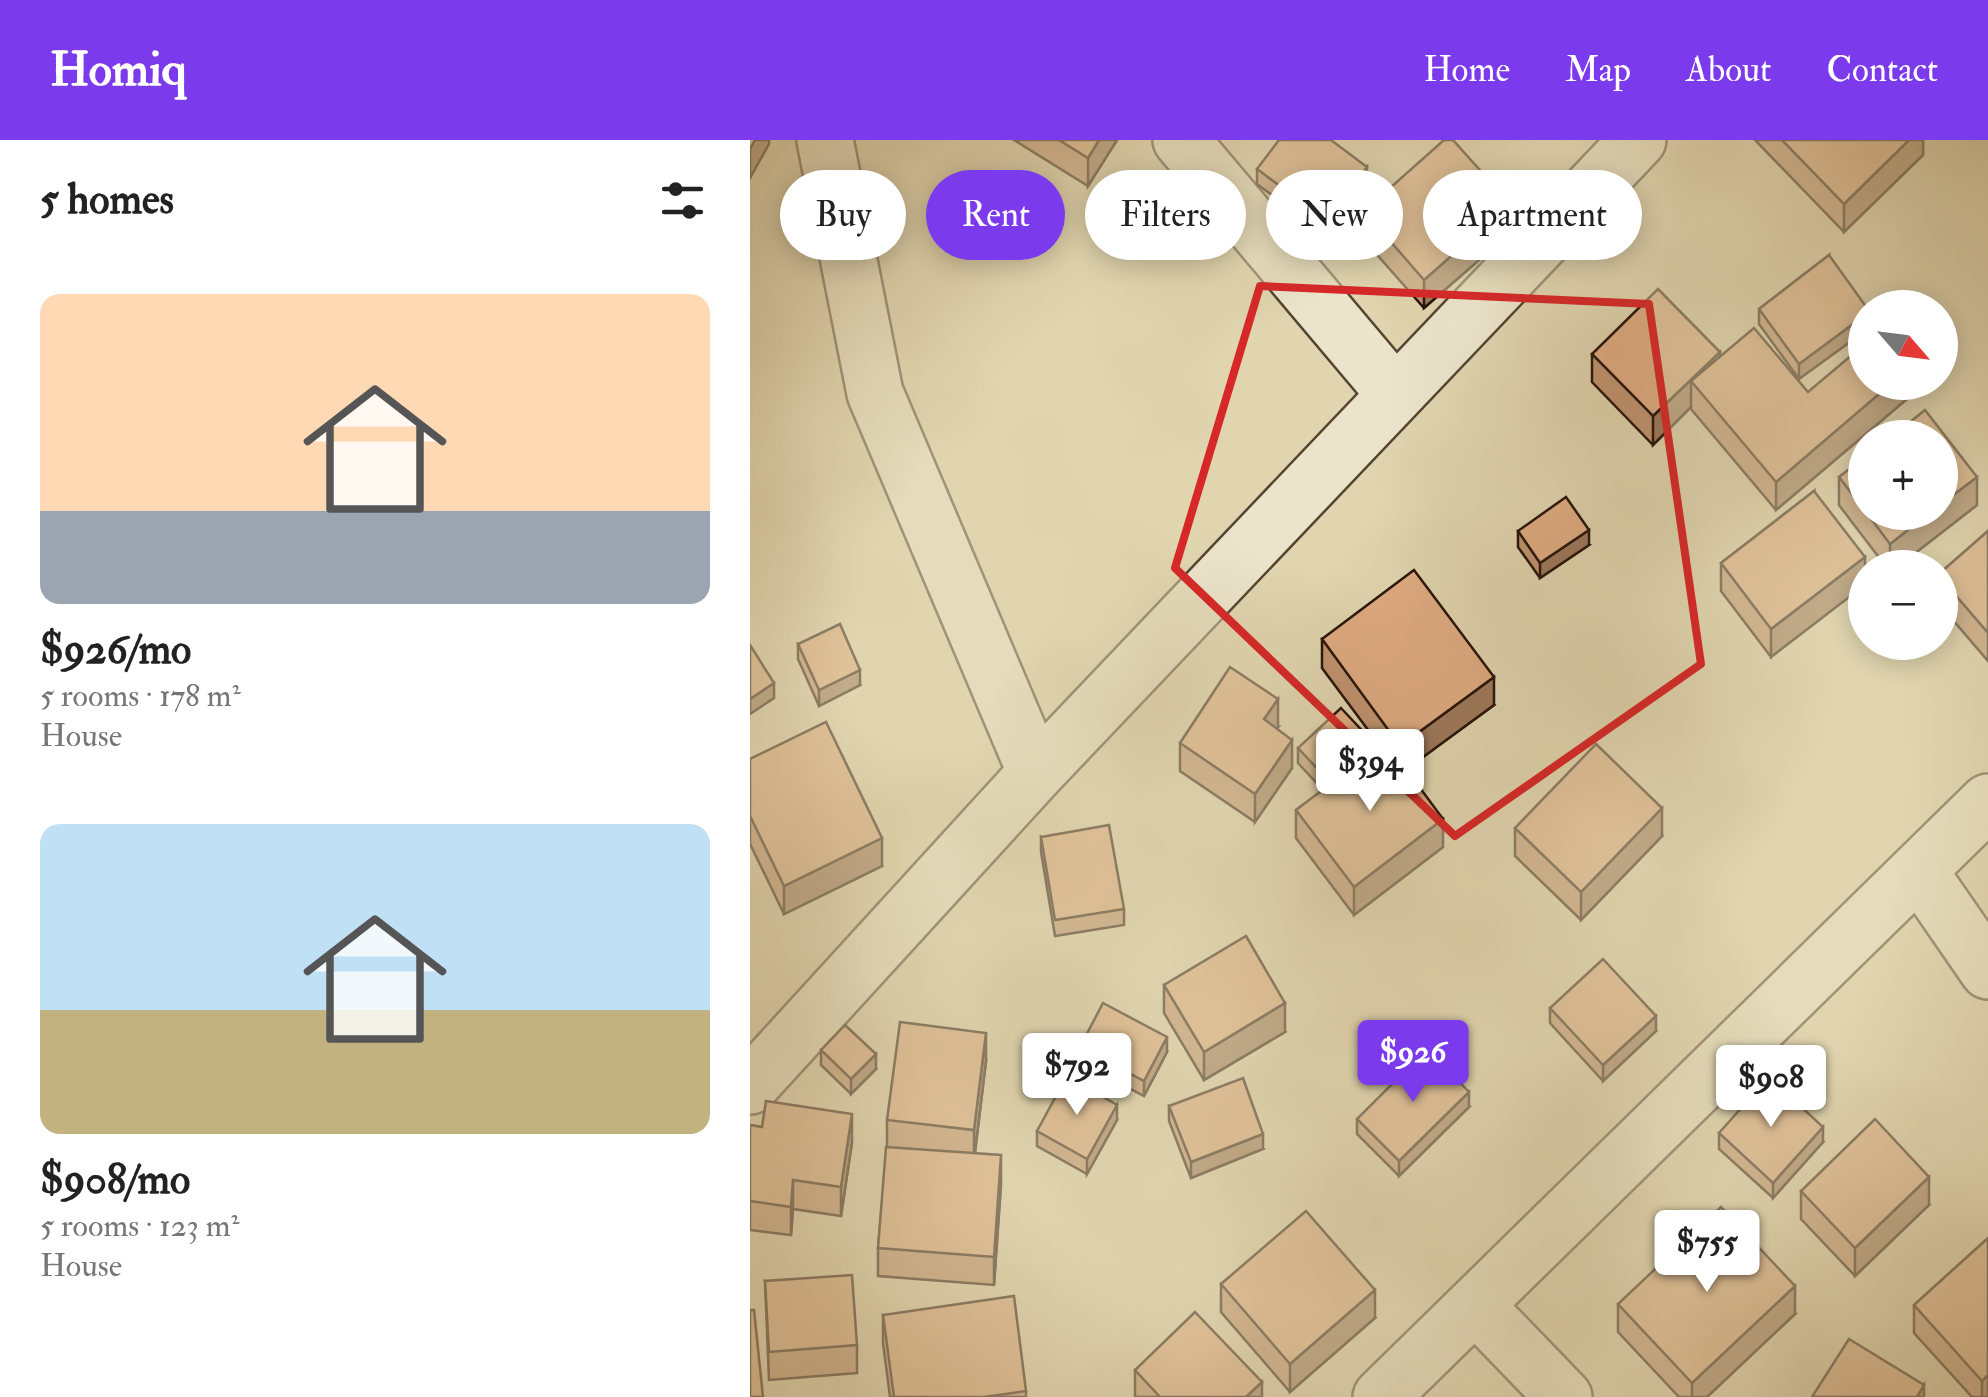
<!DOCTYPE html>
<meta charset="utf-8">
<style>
:root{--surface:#fff;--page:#f6f6f6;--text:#222;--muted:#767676;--accent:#7c3aed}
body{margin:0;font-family:"IM FELL Double Pica",serif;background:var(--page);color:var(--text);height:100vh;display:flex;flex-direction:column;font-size:38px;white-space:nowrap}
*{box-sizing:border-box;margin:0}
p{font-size:32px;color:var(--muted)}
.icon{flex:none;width:55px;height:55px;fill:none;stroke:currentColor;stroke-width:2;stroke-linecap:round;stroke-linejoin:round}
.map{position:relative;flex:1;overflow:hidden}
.panel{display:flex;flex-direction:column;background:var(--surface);width:750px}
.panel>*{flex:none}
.hud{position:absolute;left:30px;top:30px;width:950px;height:90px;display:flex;gap:20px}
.needle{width:65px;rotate:118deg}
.buttons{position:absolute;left:1098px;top:150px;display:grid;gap:20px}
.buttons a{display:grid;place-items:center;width:110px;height:110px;border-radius:50%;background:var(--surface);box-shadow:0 5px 25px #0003;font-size:50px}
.price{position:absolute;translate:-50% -85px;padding:0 22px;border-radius:10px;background:#fff;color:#222;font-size:32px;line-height:65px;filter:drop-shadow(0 2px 5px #0008)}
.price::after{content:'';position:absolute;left:50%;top:60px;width:30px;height:22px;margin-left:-15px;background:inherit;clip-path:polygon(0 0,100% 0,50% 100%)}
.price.selected{background:var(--accent);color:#fff}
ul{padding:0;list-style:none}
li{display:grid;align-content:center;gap:20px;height:530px;padding:0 40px}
li span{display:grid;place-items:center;height:310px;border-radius:20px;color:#555}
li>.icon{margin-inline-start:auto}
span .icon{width:180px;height:180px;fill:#fffc;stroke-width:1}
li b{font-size:42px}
h2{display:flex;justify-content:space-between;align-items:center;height:120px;padding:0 40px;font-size:42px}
.tag{padding:0 35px;border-radius:45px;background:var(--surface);box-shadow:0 5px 25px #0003;font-size:35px;line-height:90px}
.tag.selected{background:var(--accent);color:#fff}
header{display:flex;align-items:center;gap:60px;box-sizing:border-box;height:140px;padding:0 50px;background:var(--accent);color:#fff}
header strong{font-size:48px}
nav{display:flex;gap:55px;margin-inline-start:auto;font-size:35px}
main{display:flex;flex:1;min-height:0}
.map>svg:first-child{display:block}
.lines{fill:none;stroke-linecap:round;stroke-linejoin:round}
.minor-casing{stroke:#544432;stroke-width:60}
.minor{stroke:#ebe4cb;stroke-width:55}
.wall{fill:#c09370;stroke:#261309;stroke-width:2.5}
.shaded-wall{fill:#9c785b;stroke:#261309;stroke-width:2.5}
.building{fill:#dfab82;stroke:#261309;stroke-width:2.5}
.marked{fill:none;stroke:#d62828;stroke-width:8;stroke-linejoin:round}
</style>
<header>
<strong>Homiq</strong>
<nav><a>Home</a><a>Map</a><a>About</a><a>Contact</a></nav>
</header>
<main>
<section class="panel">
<h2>5 homes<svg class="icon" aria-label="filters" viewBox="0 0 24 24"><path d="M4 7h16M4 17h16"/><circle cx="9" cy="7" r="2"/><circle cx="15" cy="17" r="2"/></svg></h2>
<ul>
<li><span style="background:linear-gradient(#ffd9b3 70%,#9aa5b1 0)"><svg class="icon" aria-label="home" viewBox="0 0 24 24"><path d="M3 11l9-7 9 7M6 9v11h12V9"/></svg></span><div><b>$926/mo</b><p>5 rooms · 178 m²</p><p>House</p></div></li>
<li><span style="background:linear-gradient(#bfe0f5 60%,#c2b280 0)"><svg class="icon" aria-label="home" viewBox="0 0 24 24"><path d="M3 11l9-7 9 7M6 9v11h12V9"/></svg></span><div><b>$908/mo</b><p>5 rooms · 123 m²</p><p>House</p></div></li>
</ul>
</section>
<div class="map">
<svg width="1238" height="1257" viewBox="0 0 1238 1257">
<rect width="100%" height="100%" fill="#e0d5af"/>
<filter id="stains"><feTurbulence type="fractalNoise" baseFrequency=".002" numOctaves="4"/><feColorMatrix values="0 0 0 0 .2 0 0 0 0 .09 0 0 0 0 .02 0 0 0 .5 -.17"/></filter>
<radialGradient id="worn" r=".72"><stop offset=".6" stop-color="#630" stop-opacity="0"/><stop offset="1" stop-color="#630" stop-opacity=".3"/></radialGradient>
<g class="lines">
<!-- minor casing -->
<g class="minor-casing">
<g id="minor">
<polyline points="75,0 125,253 286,633"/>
<polyline points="431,0 645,254"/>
<polyline points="1169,731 1238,831"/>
<polyline points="0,946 286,633 888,0"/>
<polyline points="727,1167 814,1257"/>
<polyline points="631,1257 1238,662"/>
</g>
</g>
<!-- minor -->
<use href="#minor" class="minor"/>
</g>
<!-- wall -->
<g class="wall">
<polygon points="264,0 367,0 338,46"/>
<polygon points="1005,0 1173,0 1173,15 1094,92"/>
<polygon points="507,29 617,42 577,96 507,44"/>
<polygon points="614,71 760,93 674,168 614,100"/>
<polygon points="1079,115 1049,239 1009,184 1009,169"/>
<polygon points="842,214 970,217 1058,252 1115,242 1177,242 1026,370 941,269 941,267 903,305 842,242"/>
<polygon points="1115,317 1115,372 1190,372 1227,365 1146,428 1137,428 1089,365 1089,337"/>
<polygon points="1064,351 1021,517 971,451 971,423"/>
<polygon points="768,391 839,405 790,438 768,407"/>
<polygon points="1238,391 1238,521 1190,465 1190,433"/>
<polygon points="572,499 744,565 656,629 693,707 604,775 546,698 546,670 573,650 548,623 548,608 619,613 630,606 572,528"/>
<polygon points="48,504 110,545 69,566 48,519"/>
<polygon points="528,587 527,588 542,628 505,682 430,631 430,603"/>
<polygon points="0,619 132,726 34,774 0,704"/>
<polygon points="765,688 912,696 831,780 765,716"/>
<polygon points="291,697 374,769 374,785 305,796 291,712"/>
<polygon points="414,845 535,892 454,940 414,873"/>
<polygon points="800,868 906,891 853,941 800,883"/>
<polygon points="330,907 417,912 394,956 330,922"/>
<polygon points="71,910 126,929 101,954 71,925"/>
<polygon points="236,921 225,1013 251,1044 244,1145 128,1136 128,1108 137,1007 137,980"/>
<polygon points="419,966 513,1009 441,1038 419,981"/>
<polygon points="719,967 649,1036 607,994 607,979"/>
<polygon points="367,980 337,1034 287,1006 287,991"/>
<polygon points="0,985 102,1002 91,1076 43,1069 41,1095 0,1090"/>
<polygon points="969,993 1073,1002 1023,1058 969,1009"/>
<polygon points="1051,1051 1179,1065 1105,1136 1051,1079"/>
<polygon points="1237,1099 1238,1257 1222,1257 1164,1193 1164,1165"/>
<polygon points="15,1141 107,1205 107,1233 19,1240"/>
<polygon points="471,1144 625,1178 540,1252 471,1172"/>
<polygon points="868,1164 1045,1174 957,1257 929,1257 868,1192"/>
<polygon points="133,1175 276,1251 276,1257 140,1257 133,1203"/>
<polygon points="385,1230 512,1257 385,1257"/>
</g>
<!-- shaded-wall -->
<g class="shaded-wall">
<polygon points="5,0 19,0 19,4 0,38 0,9"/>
<polygon points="349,0 367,0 338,46 338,18"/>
<polygon points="1159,0 1173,0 1173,15 1094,92 1094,64"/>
<polygon points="617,27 617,42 577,96 577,81"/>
<polygon points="760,64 760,93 674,168 674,140"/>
<polygon points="1115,175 1115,191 1049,239 1049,224"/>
<polygon points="970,212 970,240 941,241 941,267 903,305 903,276"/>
<polygon points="1143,242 1177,242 1026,370 1026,342"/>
<polygon points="1227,337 1227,365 1146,428 1140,428 1140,404 1181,372 1190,372 1190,365"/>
<polygon points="839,390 839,405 790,438 790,423"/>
<polygon points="1115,417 1115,445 1021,517 1021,489"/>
<polygon points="110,530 110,545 69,566 69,550"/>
<polygon points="744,537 744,565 650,634 650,606"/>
<polygon points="24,543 24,558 0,574 0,559"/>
<polygon points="528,559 528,587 514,607 514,579"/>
<polygon points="619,598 619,613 576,654 576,638"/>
<polygon points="542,600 542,628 505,682 505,654"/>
<polygon points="912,668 912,696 831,780 831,752"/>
<polygon points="693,679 693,707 604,775 604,747"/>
<polygon points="132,698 132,726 34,774 34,746"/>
<polygon points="535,863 535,892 454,940 454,912"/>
<polygon points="906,876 906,891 853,941 853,925"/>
<polygon points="236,893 236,921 224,1019 224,990"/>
<polygon points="417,897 417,912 394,956 394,941"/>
<polygon points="126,914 126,929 101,954 101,939"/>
<polygon points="719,952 719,967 649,1036 649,1021"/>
<polygon points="367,965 367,980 337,1034 337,1019"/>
<polygon points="102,974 102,1002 91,1076 91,1047"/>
<polygon points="1073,987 1073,1002 1023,1058 1023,1043"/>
<polygon points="513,994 513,1009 441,1038 441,1022"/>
<polygon points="251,1015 251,1044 244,1145 244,1117"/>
<polygon points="1179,1037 1179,1065 1105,1136 1105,1108"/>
<polygon points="43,1040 43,1069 41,1095 41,1067"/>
<polygon points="1045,1146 1045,1174 957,1257 942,1257 942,1243"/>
<polygon points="625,1150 625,1178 540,1252 540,1224"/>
<polygon points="1238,1235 1238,1257 1232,1257 1232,1241"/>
<polygon points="512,1242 512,1257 496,1257"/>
<polygon points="1174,1245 1174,1257 1167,1257"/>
</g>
<!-- building -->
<g class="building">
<polygon points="309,0 349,0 338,18"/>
<polygon points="529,0 581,0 617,27 577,81 507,29"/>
<polygon points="694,0 703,0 760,64 674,140 614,71"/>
<polygon points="1032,0 1159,0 1094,64"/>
<polygon points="1079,115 1117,168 1115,168 1115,175 1049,224 1009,169"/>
<polygon points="908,149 970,212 903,276 842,214"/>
<polygon points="1004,188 1058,252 1115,204 1115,242 1143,242 1026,342 941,241"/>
<polygon points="1175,270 1227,337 1190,365 1190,298 1140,298"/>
<polygon points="1115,317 1115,371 1089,337"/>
<polygon points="1064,351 1115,417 1021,489 971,423"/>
<polygon points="816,357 839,390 790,423 768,391"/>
<polygon points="1116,372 1181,372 1140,404"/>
<polygon points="1238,391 1238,493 1190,437 1190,433"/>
<polygon points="664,430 744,537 650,606 572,499"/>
<polygon points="90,484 110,530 69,550 48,504"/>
<polygon points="0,505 24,543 0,559"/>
<polygon points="480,527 528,559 514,579 542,600 505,654 430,603"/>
<polygon points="591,568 619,598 576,638 548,608"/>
<polygon points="76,582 132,698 34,746 0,676 0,619"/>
<polygon points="636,602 693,679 604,747 546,670"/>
<polygon points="846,604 912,668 831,752 765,688"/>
<polygon points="359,685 374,769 305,780 291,697"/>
<polygon points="496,796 535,863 454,912 414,845"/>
<polygon points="853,819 906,876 853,925 800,868"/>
<polygon points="353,863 417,897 394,941 330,907"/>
<polygon points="150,882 236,893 224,990 137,980"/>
<polygon points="95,885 126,914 101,939 71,910"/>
<polygon points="677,909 719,952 649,1021 607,979"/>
<polygon points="317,936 367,965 337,1019 287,991"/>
<polygon points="1019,937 1073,987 1023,1043 969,993"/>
<polygon points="493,938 513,994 441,1022 419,966"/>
<polygon points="16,961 102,974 91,1047 43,1040 41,1067 0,1061 0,985 12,987"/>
<polygon points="1125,979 1179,1037 1105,1108 1051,1051"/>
<polygon points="136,1007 251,1015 244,1117 128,1108"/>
<polygon points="971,1067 1045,1146 942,1243 868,1164"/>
<polygon points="556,1071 625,1150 540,1224 471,1144"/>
<polygon points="1237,1099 1238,1101 1238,1235 1232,1241 1164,1165"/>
<polygon points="102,1135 107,1205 19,1212 15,1141"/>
<polygon points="264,1156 276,1251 234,1257 144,1257 133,1175"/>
<polygon points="0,1170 4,1170 13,1257 0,1257"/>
<polygon points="445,1172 512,1242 496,1257 410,1257 385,1230"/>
<polygon points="1099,1199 1174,1245 1167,1257 1062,1257"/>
</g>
<!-- marked area -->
<path d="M0 0H1238V1257H0ZM510,146l389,18 52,360 -246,172 -280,-268z" fill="#e0d5af" fill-opacity=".55" fill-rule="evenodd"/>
<path class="marked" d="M510,146l389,18 52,360 -246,172 -280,-268z"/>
<rect width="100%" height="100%" filter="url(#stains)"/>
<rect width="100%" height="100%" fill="url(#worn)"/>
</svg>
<div class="buttons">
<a><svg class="needle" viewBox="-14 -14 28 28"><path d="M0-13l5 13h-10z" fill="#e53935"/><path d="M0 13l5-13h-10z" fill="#767676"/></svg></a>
<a>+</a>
<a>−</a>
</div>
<b class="price" style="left:620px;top:674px">$394</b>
<b class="price selected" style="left:663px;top:965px">$926</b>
<b class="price" style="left:327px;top:978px">$792</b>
<b class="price" style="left:1021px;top:990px">$908</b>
<b class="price" style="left:957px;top:1155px">$755</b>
<div class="hud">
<a class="tag">Buy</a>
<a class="tag selected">Rent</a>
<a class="tag">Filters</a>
<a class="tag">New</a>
<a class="tag">Apartment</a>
</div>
</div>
</main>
